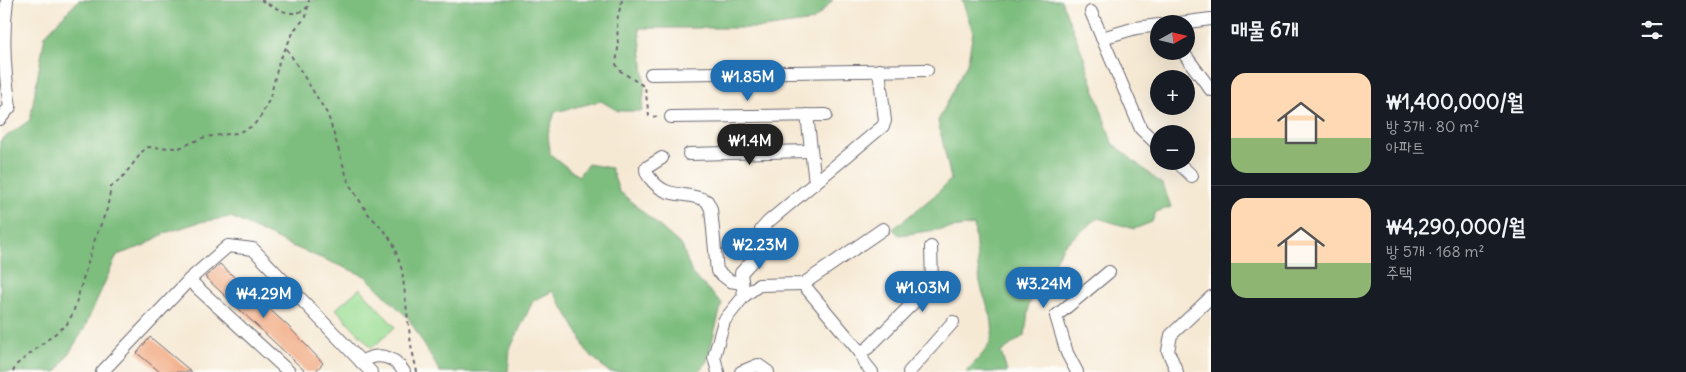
<!DOCTYPE html>
<html lang="ko">
<meta charset="utf-8">
<style>
:root{--surface:#171b24;--page:#242831;--text:#f1f3f6;--muted:#9ea1a6;--line:#363941;--accent:#1f6fb2}
body{margin:0;font-family:Delius,"Poor Story",sans-serif;background:var(--page);color:var(--text);height:100vh;display:flex;flex-direction:column;font-size:19px;white-space:nowrap}
*{box-sizing:border-box;margin:0}
p{font-size:16px;color:var(--muted)}
.icon{flex:none;width:28px;height:28px;fill:none;stroke:currentColor;stroke-width:2;stroke-linecap:round;stroke-linejoin:round}
.map{position:relative;flex:1;overflow:hidden}
.side{display:flex;flex-direction:column;background:var(--surface);width:475px}
.side>*{flex:none}
.needle{width:32px;rotate:82deg}
.tools{position:absolute;left:1150px;top:15px;display:grid;gap:10px}
.tools a{display:grid;place-items:center;width:45px;height:45px;border-radius:50%;background:var(--surface);box-shadow:0 5px 20px #0002;font-size:25px}
.price{position:absolute;translate:-50% -42px;padding:0 11px;border-radius:18px;background:var(--accent);color:#fff;font-size:16px;line-height:32px;filter:drop-shadow(0 1px 2px #0008)}
.price::after{content:'';position:absolute;left:50%;top:30px;width:15px;height:11px;margin-left:-8px;background:inherit;clip-path:polygon(0 0,100% 0,50% 100%)}
.price.current{background:#222;color:#fff}
ul{padding:0;list-style:none}
li{display:flex;align-items:center;gap:15px;height:125px;padding:0 20px}
li+li{border-top:1px solid var(--line)}
li span{display:grid;place-items:center;flex:none;width:140px;height:100px;border-radius:15px;color:#555}
li>.icon{margin-inline-start:auto}
span .icon{width:60px;height:60px;fill:#fffc;stroke-width:1}
li b{font-size:21px}
h2{display:flex;justify-content:space-between;align-items:center;height:60px;padding:0 20px;font-size:21px}
main{display:flex;flex:1;min-height:0}
.map>svg:first-child{display:block}
.green{fill:#9cde95;stroke:#5f8068}
.forest{fill:#7dbd7e;stroke:#50705c}
.building{fill:#f1a77f}
.lines{fill:none;stroke-linecap:round;stroke-linejoin:round}
.minor-casing{stroke:#6c6871;stroke-width:14}
.path{stroke:#6c6871;stroke-width:2;stroke-dasharray:4 4;stroke-linecap:butt}
.minor{stroke:#fff;stroke-width:12}
</style>
<main>
<div class="map">
<svg width="1211" height="372" viewBox="0 0 1211 372">
<rect width="100%" height="100%" fill="#fdfcf7"/>
<filter id="ink" filterUnits="userSpaceOnUse"><feTurbulence type="fractalNoise" baseFrequency=".02" numOctaves="2"/><feDisplacementMap in="SourceGraphic" scale="10" xChannelSelector="R" yChannelSelector="G"/><feConvolveMatrix kernelMatrix="1 2 1 2 8 2 1 2 1" color-interpolation-filters="sRGB"/></filter>
<filter id="wash" filterUnits="userSpaceOnUse"><feTurbulence type="fractalNoise" baseFrequency=".0096" numOctaves="4" result="noise"/><feDisplacementMap in="SourceGraphic" scale="20" xChannelSelector="R" yChannelSelector="G"/><feGaussianBlur stdDeviation="1.12" result="paint"/><feColorMatrix in="noise" values="0 0 0 0 0 0 0 0 0 0 0 0 0 0 0 0 0 1.4 0 .05"/><feComposite in="paint" operator="in"/></filter>
<g filter="url(#wash)">
<rect width="100%" height="100%" fill="#f6e9d4"/>
<!-- green -->
<polygon class="green" points="360,288 395,327 372,348 336,309"/>
<!-- forest -->
<g class="forest">
<polygon points="79,0 833,0 813,21 762,28 639,28 645,84 642,111 618,111 601,101 555,112 548,134 550,154 578,176 588,164 611,168 619,191 682,246 692,274 722,303 707,361 698,372 609,372 586,351 579,334 553,291 533,301 510,349 508,372 440,372 409,319 365,276 287,244 231,217 200,222 165,233 143,246 117,255 83,331 57,372 0,372 0,141 30,120 45,35"/>
<path d="M962,0h99l22,55 29,88 51,42 8,22 -15,5 -4,10 -18,7 -36,-11 -34,27 -35,59 -4,31 -24,17 6,20h-42c9,-9 22,-20 26,-33 6,-18 -8,-40 -11,-57 -3,-19 -4,-38 -6,-57l-75,10 -6,-6 41,-33 17,-17 -13,-58 30,-60 5,-29z"/>
</g>
<g id="blocks">
<!-- building -->
<g class="building">
<polygon points="220,264 288,326 323,363 315,372 306,372 205,277"/>
<polygon points="150,337 192,372 160,372 137,353"/>
</g>
</g>
</g>
<g filter="url(#ink)">
<use href="#blocks" fill-opacity="0" stroke="#6c6871" stroke-width="1"/>
<g class="lines">
<!-- minor casing -->
<g class="minor-casing">
<g id="minor">
<polyline points="1091,12 1141,129 1159,146"/>
<polyline points="1172,24 1211,19"/>
<polyline points="1102,38 1136,28 1159,25"/>
<polyline points="1182,51 1211,90"/>
<polyline points="651,74 927,70"/>
<polyline points="807,115 815,183"/>
<polyline points="671,117 826,115"/>
<path d="M0,119l10,-12c-6,-37 -8,-70 -3,-107"/>
<polyline points="689,154 811,151"/>
<path d="M662,158l-16,10c0,5 1,6 4,10 17,23 36,12 57,23l4,8 6,62 13,10 12,2"/>
<polyline points="1176,161 1192,176"/>
<polyline points="189,280 289,372"/>
<polyline points="803,284 860,352 864,362 872,372"/>
<polyline points="744,296 741,273 762,250 761,230 768,222 883,126 885,121 879,70"/>
<polyline points="860,352 868,348 932,284 931,247"/>
<path d="M361,362c16,-10 33,-7 43,10"/>
<polyline points="102,372 189,280 228,246 253,249 371,372"/>
<polyline points="718,372 714,357 724,321 744,296 759,285 803,284 883,229"/>
<polyline points="741,372 758,365 768,372"/>
<polyline points="909,372 953,322"/>
<polyline points="1077,372 1067,353 1056,316 1109,272"/>
<polyline points="1177,372 1168,351 1171,335 1211,297"/>
</g>
</g>
<!-- path -->
<g class="path">
<path d="M261,0c13,7 33,21 46,7"/>
<polyline points="622,0 617,20 618,48 616,64 619,70 645,87 649,116 660,117"/>
<polyline points="287,49 328,115 349,184 369,215 384,230 393,243 402,270 411,345 417,372"/>
<polyline points="13,372 16,365 67,324 73,313 95,239 107,209 111,187 122,178 146,147 179,148 205,137 237,133 253,126 261,116 270,98 279,62 295,29 306,17 309,0"/>
</g>
<!-- minor -->
<use href="#minor" class="minor"/>
</g>
</g>
</svg>
<div class="tools">
<a><svg class="needle" viewBox="-14 -14 28 28"><path d="M0-13l5 13h-10z" fill="#e53935"/><path d="M0 13l5-13h-10z" fill="#9ea1a6"/></svg></a>
<a>+</a>
<a>−</a>
</div>
<b class="price" style="left:748px;top:102px">₩1.85M</b>
<b class="price current" style="left:750px;top:166px">₩1.4M</b>
<b class="price" style="left:760px;top:270px">₩2.23M</b>
<b class="price" style="left:1044px;top:309px">₩3.24M</b>
<b class="price" style="left:923px;top:313px">₩1.03M</b>
<b class="price" style="left:264px;top:319px">₩4.29M</b>
</div>
<section class="side">
<h2>매물 6개<svg class="icon" aria-label="filters" viewBox="0 0 24 24"><path d="M4 7h16M4 17h16"/><circle cx="9" cy="7" r="2"/><circle cx="15" cy="17" r="2"/></svg></h2>
<ul>
<li><span style="background:linear-gradient(#ffd9b3 65%,#8fb573 0)"><svg class="icon" aria-label="home" viewBox="0 0 24 24"><path d="M3 11l9-7 9 7M6 9v11h12V9"/></svg></span><div><b>₩1,400,000/월</b><p>방 3개 · 80 m²</p><p>아파트</p></div></li>
<li><span style="background:linear-gradient(#ffd9b3 65%,#8fb573 0)"><svg class="icon" aria-label="home" viewBox="0 0 24 24"><path d="M3 11l9-7 9 7M6 9v11h12V9"/></svg></span><div><b>₩4,290,000/월</b><p>방 5개 · 168 m²</p><p>주택</p></div></li>
</ul>
</section>
</main>
